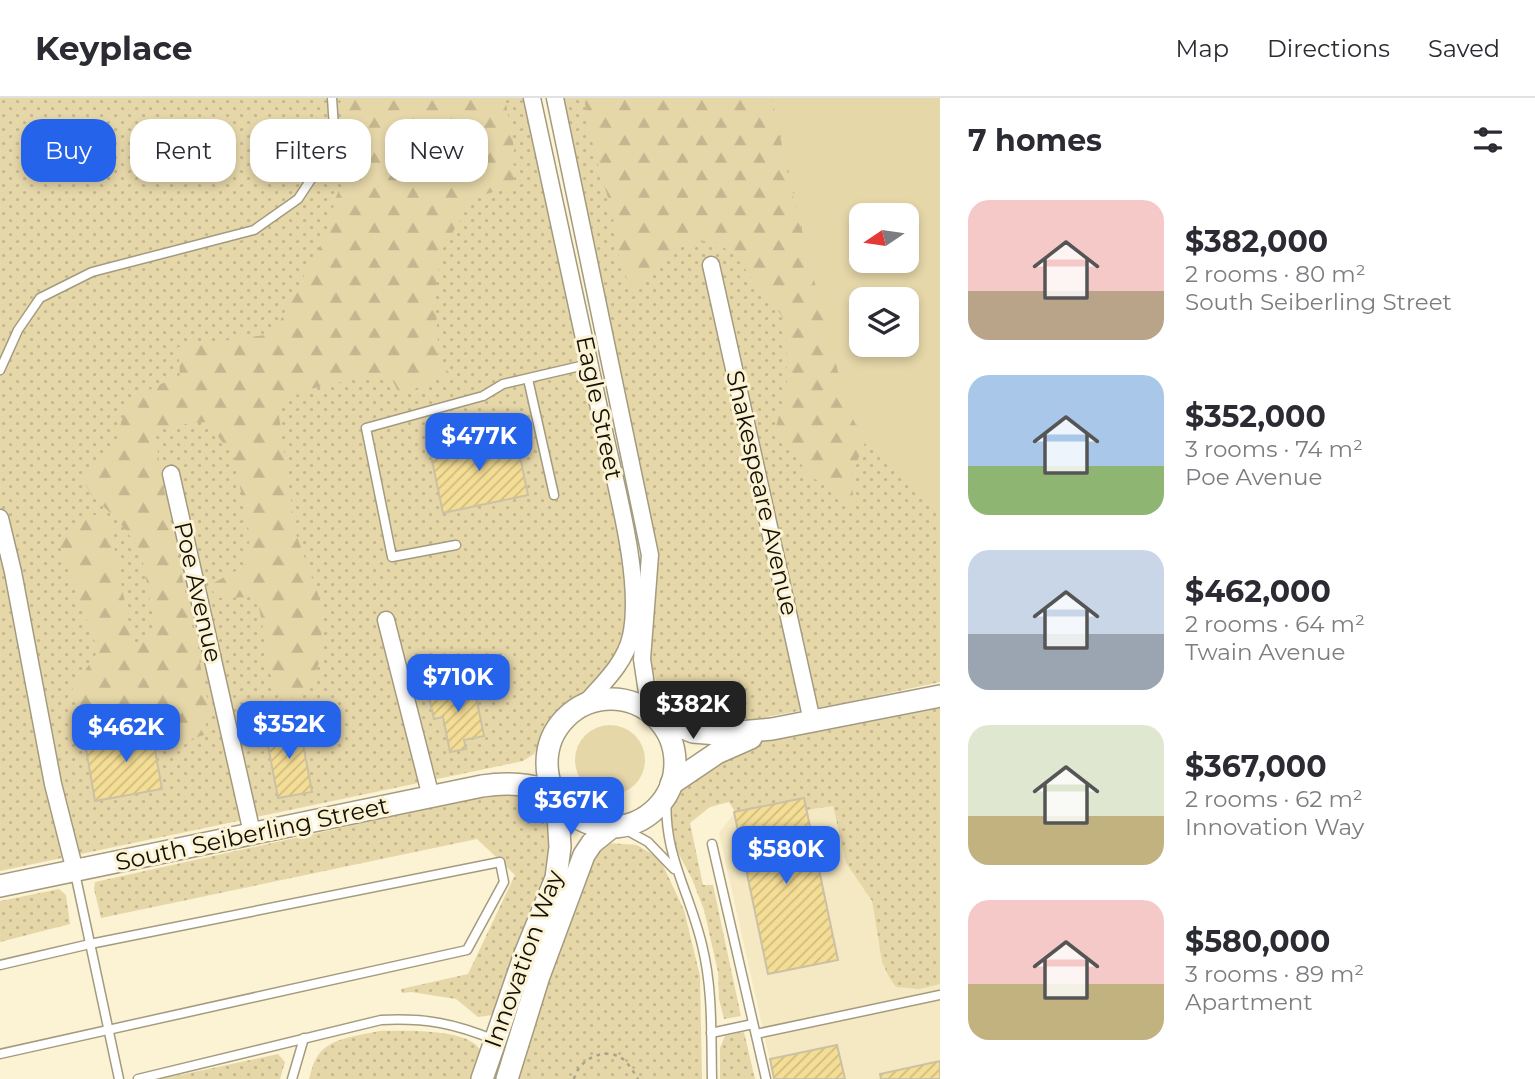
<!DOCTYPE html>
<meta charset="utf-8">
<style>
:root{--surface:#fff;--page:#f2f2f3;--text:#2b2b33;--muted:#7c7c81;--line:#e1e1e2;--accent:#2563eb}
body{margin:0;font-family:Montserrat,sans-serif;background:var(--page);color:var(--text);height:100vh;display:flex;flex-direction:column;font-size:26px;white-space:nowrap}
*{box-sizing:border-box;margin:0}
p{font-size:23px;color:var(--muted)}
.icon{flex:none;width:38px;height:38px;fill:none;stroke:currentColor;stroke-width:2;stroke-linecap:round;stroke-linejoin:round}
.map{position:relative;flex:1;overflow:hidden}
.details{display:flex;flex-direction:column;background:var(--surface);width:595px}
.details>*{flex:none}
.top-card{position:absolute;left:21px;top:21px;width:665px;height:63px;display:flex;gap:14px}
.needle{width:46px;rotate:257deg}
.buttons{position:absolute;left:849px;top:105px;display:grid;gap:14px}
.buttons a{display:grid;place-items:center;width:70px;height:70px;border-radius:14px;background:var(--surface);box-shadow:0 4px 10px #0003;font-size:35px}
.price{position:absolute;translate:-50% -60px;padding:0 16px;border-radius:14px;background:var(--accent);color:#fff;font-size:23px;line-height:46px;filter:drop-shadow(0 2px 4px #0008)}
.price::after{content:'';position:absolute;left:50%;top:42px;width:21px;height:16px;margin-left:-10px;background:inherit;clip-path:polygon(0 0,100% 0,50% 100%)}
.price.on{background:#222;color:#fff}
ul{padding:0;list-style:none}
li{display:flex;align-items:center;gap:21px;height:175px;padding:0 28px}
li span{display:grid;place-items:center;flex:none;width:196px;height:140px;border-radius:21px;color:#555}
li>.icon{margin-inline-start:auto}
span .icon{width:84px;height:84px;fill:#fffc;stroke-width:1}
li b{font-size:30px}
h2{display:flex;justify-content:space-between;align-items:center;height:84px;padding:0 28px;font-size:30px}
.chip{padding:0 24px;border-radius:21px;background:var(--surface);box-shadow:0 4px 10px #0003;font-size:24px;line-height:63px}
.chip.on{background:var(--accent);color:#fff}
header{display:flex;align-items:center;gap:42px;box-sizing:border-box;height:98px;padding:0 35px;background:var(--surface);border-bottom:2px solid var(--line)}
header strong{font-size:33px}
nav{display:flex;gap:38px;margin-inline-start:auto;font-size:24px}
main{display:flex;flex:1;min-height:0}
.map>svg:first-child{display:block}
.built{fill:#f5e9c3}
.grass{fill:url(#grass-dots);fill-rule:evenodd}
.forest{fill:url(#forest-firs)}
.garden{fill:#e6d7a9;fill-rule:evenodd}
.building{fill:url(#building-hatch);stroke:#cbc1a4;stroke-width:2}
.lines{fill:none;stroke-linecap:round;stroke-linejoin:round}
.lane-casing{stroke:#a49b7f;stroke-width:11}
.street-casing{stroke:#a49b7f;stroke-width:19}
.secondary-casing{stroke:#a49b7f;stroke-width:24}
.path{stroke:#aaa38b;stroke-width:2.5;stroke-dasharray:3.5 5;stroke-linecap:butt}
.lane{stroke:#fff;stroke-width:8}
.street{stroke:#fff;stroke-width:16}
.secondary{stroke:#fff;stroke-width:21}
.labels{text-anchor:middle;stroke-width:6;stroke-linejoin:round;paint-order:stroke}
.street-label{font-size:24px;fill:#120f05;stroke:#fcf3d4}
</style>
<header>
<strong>Keyplace</strong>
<nav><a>Map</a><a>Directions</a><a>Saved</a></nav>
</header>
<main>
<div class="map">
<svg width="940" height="981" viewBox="0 0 940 981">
<defs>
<pattern id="grass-dots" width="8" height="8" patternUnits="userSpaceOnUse" patternTransform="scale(1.75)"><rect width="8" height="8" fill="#e6d7a9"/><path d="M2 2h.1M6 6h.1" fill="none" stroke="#c4b790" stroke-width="1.8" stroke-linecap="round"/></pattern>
<pattern id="forest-firs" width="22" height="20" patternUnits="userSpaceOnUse" patternTransform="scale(1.75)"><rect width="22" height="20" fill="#e6d7a9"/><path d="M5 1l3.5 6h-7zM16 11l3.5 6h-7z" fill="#c4b790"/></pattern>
<pattern id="building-hatch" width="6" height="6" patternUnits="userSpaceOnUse" patternTransform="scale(1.75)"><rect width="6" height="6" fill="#f4dd95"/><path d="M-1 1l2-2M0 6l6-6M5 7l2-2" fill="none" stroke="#d0bc7f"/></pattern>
</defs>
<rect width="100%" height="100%" fill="#fcf3d4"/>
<!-- built -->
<polygon class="built" points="804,700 833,708 846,765 872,803 882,864 920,891 940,886 940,981 774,981 719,735 735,714"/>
<!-- grass -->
<g class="grass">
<polygon points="0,0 526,0 620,445 628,527 622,556 608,575 562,610 534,656 523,663 0,773"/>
<path d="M560,0h380v584l-91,20 -121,22 -20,1 -22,-6 -24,-26 -9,-20 -5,-35 8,-88zM861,117h45v46h-45zM861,201h45v46h-45z"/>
<polygon points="940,609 940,886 920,891 896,889 889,879 882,864 872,803 846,765 833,708 806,712 803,700 735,714 729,704 710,709 690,725 703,787 713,787 741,918 724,921 719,901 718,874 704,812 692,781 675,749 672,736 672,705 680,689 739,647 886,614 915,614"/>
<polygon points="509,693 537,696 545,705 552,718 553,772 506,881 493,917 478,919 456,901 411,894 402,895 401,891 468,876 515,777 477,741 101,820 94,791 95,784"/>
<polygon points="608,745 637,747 660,761 684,812 700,878 702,981 517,981 580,780 599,752"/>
<polygon points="59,791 66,797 70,826 0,844 0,803"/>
<path d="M379,933c24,0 89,-3 101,19l-9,29h-162c2,-7 4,-16 8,-22 12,-20 42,-21 62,-26z"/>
<polygon points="744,934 755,981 720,981 720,950 725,938"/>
<polygon points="278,956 285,964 280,981 161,981"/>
</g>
<!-- forest -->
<g class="forest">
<path d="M340,0h165l9,50 -1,38 -40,12 -32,54 -6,42 4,64 14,21 -24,1 -28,18 -8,-17 -35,-3 -56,13 -24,18 18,125 26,71 -1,54 -14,31 -25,12 -17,-40v-23l-8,-42 -38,1 -11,-12 37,-20 5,-29 -16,-81 -28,-34 -51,5 5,43 49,237 -5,28 -25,8 -26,-14 -39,-3 -31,-13 -13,-20 28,-42 -39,-107 26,-29h23l22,114 6,17 19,-18 -14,-77 -24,-32 -25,-23 -11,-19 36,-31c6,-51 21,-50 63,-71l-2,-28 95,-13 53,-99 10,-38 6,-13 4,-47z"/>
<polygon points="584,0 772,0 791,90 849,313 865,345 851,377 854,407 823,385 806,377 799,360 774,336 787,289 786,223 734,157 712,141 678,150 633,191 620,168 612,113 594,53"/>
</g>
<!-- garden -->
<g class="garden">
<path d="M772,0h168v411l-74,-68 -17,-30 -27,-97zM861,117h45v46h-45zM861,201h45v46h-45z"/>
<circle cx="610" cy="662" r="35"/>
</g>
<!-- building -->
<g class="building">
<polygon points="515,335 528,397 443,415 430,353"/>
<polygon points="473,584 484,638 464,642 466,651 450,654 443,619 434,621 428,594"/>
<polygon points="299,625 312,694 278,700 265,632"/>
<polygon points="169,630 172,648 155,652 162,691 95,703 85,645"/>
<polygon points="804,700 838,862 768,876 734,714"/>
<polygon points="837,947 845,981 774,981 770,961"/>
<polygon points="940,963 940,981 881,981 880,976"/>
</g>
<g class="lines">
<!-- lane casing -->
<g class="lane-casing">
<g id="lane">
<polyline points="0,272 18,232 40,200 92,174 254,132 298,101 335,45 332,0"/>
<polyline points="528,281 554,397"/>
<polyline points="456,447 392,459 366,330 483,298 503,286 589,266"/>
<path d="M667,696c-5,58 22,96 35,151 11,44 9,89 10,134"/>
<polyline points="619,728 648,744 674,771"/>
<polyline points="712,746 766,981"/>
<polyline points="75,775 119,981"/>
<polyline points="0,867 90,846 500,764 504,784 467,852 0,956"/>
<polyline points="711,935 753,926"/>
<polyline points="756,936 940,897"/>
<path d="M138,981l243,-59c45,-2 72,3 114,20"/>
<polyline points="292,981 304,940"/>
</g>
</g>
<!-- street casing -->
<g class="street-casing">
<g id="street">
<path d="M532,0c24,111 48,222 72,333 12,56 39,150 27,205 -6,28 -29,48 -47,69"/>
<polyline points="555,0 650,457 642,561 650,614"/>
<polyline points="711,167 812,623"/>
<polyline points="171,376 252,735"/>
<polyline points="0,420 13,474 53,686 75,773"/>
<polyline points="386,522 431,699"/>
</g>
</g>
<!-- secondary casing -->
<g class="secondary-casing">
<g id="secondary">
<circle cx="611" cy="665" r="64"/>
<polyline points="655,618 693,634 718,636 772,631 940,598"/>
<polyline points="671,686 717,655 751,640"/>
<path d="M0,788l482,-100c26,-4 47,-2 72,6"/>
<polyline points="482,981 525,856 556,780 560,749 557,699"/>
<polyline points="507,981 539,878 584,757 592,745 612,729"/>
</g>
</g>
<!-- path -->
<path class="path" d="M574,981c4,-18 28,-32 46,-22 7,4 14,15 18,22"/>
<!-- lane -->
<use href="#lane" class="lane"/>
<!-- street -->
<use href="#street" class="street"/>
<!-- secondary -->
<use href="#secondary" class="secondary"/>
</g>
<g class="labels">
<!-- street labels -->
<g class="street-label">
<text transform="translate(599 310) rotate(78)" y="8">Eagle Street</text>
<text transform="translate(762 395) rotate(77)" y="8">Shakespeare Avenue</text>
<text transform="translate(198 494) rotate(77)" y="8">Poe Avenue</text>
<text transform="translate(252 736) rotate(-12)" y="8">South Seiberling Street</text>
<text transform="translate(524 861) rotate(-70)" y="8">Innovation Way</text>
</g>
</g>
</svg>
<div class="buttons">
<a><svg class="needle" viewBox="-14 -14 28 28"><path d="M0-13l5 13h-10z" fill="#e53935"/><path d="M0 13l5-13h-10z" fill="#7c7c81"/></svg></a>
<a><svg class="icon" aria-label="layers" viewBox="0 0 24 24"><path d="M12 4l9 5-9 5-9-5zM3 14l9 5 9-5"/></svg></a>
</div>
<b class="price" style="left:479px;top:375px">$477K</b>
<b class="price" style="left:458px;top:616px">$710K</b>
<b class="price on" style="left:693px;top:643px">$382K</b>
<b class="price" style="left:289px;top:663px">$352K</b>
<b class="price" style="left:126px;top:666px">$462K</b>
<b class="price" style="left:571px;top:739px">$367K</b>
<b class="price" style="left:786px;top:788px">$580K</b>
<div class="top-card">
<a class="chip on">Buy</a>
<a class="chip">Rent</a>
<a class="chip">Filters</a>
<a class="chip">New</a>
</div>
</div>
<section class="details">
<h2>7 homes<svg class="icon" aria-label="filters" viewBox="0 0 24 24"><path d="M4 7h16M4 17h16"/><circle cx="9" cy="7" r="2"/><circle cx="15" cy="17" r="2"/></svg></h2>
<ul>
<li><span style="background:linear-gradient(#f6c9c9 65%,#b9a48a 0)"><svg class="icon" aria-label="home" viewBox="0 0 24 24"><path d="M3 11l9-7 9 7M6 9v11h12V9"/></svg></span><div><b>$382,000</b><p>2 rooms · 80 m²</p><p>South Seiberling Street</p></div></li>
<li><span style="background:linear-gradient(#a9c7e8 65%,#8fb573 0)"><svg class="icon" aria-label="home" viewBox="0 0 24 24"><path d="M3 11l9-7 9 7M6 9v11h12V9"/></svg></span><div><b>$352,000</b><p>3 rooms · 74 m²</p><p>Poe Avenue</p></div></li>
<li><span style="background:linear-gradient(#c9d6e8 60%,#9aa5b1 0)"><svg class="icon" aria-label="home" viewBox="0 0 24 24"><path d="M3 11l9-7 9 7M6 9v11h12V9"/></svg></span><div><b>$462,000</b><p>2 rooms · 64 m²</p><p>Twain Avenue</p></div></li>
<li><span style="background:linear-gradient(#dfe7d0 65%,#c2b280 0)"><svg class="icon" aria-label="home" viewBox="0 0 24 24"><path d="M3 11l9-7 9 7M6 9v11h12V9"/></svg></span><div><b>$367,000</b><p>2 rooms · 62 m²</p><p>Innovation Way</p></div></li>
<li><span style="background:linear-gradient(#f6c9c9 60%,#c2b280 0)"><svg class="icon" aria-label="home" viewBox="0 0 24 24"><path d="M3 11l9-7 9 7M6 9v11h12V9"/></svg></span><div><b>$580,000</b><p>3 rooms · 89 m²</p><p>Apartment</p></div></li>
</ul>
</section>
</main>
